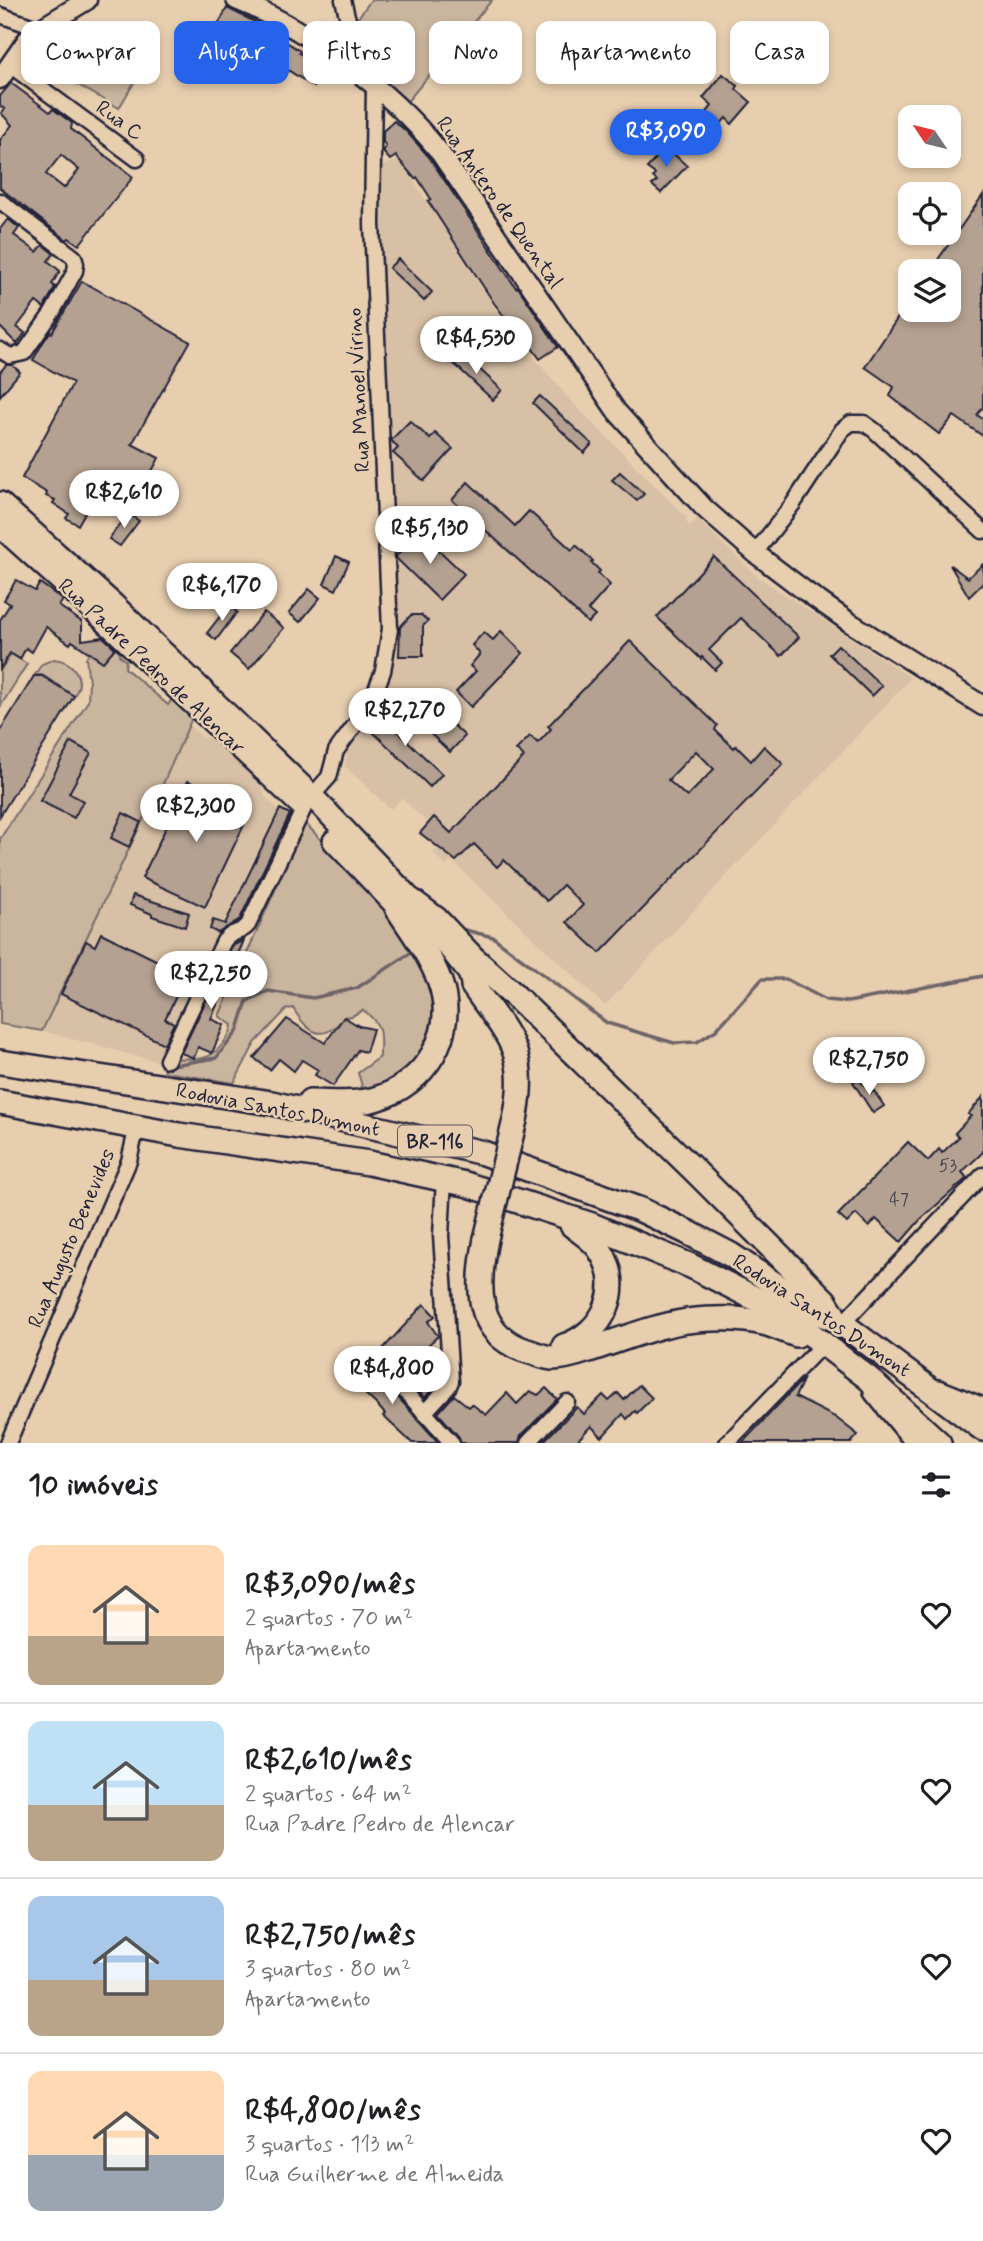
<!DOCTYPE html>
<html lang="pt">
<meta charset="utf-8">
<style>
:root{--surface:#fff;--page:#f2f2f2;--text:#202124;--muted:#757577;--line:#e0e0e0;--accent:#2563eb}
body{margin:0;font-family:Mynerve,sans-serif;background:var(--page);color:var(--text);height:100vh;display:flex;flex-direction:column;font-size:26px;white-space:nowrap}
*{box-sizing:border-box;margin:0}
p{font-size:23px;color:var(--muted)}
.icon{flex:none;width:38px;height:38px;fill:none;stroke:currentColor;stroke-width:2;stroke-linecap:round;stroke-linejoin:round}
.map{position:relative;height:1443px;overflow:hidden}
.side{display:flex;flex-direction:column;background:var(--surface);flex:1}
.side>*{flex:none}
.top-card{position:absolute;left:21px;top:21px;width:942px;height:63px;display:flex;gap:14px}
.needle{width:46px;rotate:305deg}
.tools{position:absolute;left:898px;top:105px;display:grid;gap:14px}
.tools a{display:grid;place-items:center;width:63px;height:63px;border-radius:14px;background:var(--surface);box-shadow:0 4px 10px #0003;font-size:35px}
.price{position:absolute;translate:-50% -60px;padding:0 16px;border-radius:24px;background:#fff;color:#222;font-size:23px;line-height:46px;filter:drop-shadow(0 2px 4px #0008)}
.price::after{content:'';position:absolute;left:50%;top:42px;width:21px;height:16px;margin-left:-10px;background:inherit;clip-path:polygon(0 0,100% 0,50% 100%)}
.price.selected{background:var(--accent);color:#fff}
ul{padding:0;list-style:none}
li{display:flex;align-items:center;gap:21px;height:175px;padding:0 28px}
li+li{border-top:2px solid var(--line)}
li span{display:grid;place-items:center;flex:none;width:196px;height:140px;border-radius:14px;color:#555}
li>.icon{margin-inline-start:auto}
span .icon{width:84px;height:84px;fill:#fffc;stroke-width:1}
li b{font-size:30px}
h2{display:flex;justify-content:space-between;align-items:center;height:84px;padding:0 28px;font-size:30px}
.pill{padding:0 24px;border-radius:14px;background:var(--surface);box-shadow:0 4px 10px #0003;font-size:24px;line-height:63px}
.pill.selected{background:var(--accent);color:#fff}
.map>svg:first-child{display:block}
.built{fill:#d8c0a6}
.green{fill:#cab59e;stroke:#766c6c;stroke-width:2}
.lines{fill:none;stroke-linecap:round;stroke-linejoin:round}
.stream{stroke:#6e6468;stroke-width:3.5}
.building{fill:#b4a191;stroke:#22223b;stroke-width:2;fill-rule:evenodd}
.minor-casing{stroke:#22223b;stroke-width:19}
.tertiary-casing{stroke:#22223b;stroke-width:23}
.secondary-casing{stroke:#22223b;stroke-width:24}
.primary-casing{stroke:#22223b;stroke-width:26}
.trunk-casing{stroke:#22223b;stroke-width:28}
.minor{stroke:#e7ceaf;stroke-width:14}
.tertiary{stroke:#e7ceaf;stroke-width:18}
.secondary{stroke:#e7ceaf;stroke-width:19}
.primary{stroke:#e7ceaf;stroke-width:21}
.trunk{stroke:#e7ceaf;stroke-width:23}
.trunk-bridge-casing{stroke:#22223b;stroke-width:28;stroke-linecap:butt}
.trunk-bridge{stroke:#e7ceaf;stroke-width:23}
.labels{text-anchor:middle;stroke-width:5;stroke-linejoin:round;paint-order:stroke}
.number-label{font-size:18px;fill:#464250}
.shield{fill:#e7ceaf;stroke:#5d565e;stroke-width:2}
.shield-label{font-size:19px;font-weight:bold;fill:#22223b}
.street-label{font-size:21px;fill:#22223b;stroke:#e7ceaf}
</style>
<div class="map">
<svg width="983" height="1443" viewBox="0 0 983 1443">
<rect width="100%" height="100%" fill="#e7ceaf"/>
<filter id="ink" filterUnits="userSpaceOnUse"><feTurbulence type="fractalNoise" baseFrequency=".0143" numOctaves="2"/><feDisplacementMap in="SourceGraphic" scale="14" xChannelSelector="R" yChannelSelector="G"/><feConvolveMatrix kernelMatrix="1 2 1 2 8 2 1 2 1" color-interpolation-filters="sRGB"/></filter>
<g filter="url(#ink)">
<!-- built -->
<g class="built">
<polygon points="400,160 505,323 570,400 686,517 687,523 690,526 697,519 758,577 911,678 605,1006 452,861 446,866 433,853 442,844 431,841 421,831 428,824 402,798 392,808 389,808 345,766 347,751 373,714 388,687 397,645 380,202 381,166"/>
<polygon points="189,725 203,738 211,737 263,788 265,797 279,810 163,1063 42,1031 109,887 152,801 155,802"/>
</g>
<!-- green -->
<g class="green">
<polygon points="371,0 492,0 406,103 376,77 368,63 355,22"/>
<polygon points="72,22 145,64 119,108 46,67"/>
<polygon points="106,636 122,649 119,655 126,661 125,668 168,705 172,699 192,718 155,802 152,801 148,809 42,1031 0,1024 0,839 88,701 89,682 86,658 89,653 103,662 116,647"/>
<polygon points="11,654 27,664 0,707 0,671"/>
<path d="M54,659c20,2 32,20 20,37l-33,-22 -7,2 8,-12z"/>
<path d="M305,823l75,79 41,52 20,69 -33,51 -55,23 1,-6 8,-5 -4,-13 22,-16c0,-23 4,-31 -17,-47l-11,6 -8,1c-21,28 -37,15 -51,-9l-6,1 -32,34 -21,40 -69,-11 -2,-3 2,-7c20,-10 38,7 57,-17 5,-7 9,-11 10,-20l-13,-9z"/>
</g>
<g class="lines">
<!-- stream -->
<g class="stream">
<polyline points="457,928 493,937 607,1023 674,1043 697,1042 716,1030 762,979 786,979 826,1000 848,1002 983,976"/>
<polyline points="166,1066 216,1058 237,1032 247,1001 268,991 313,998 357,988 415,950"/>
</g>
</g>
<!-- building -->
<g class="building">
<polygon points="227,8 261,25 300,51 299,53 323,65 314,87 277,63 267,60 267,63 212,36"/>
<polygon points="723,74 738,86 736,89 751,102 732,124 726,118 717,128 703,117 712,106 703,98"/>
<path d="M11,83l39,29 3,-3 19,14 -1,6 62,48 -54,68 -10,-7 -2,2 -67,-52v-48l12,-15 -11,-12 4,-4 -5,-3v-10zM61,155l18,15 -15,18 -18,-14z"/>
<polygon points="394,121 406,131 429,157 516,288 518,287 558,347 540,359 522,334 520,336 516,332 494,303 428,201 431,199 417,177 415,179 396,156 390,160 383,152 386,146 383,142 383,131"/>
<polygon points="666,147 687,166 661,193 652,185 657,181 653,177 655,174 647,168"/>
<polygon points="983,195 983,407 977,415 983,419 983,436 954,416 939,434 890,396 894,387 865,367 903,310 948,310 959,295 948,288 948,271 930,271"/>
<polygon points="8,219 19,228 14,235 37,252 43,245 54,254 48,261 60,271 52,284 55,287 44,308 36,302 17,327 25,333 17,344 0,327 0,229"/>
<polygon points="398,259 432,292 424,301 389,268"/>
<polygon points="82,281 190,342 132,444 159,458 143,488 115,474 105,491 99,488 78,525 66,518 69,514 53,503 55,500 46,496 47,493 22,478 73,383 33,360 42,344 50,332 52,333"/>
<polygon points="460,351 502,390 493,400 451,361"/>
<polygon points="6,365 12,365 20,372 0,396 0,372"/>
<polygon points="540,396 592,444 584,453 533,403"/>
<polygon points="410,421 430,439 435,433 453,449 424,481 393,453 398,448 391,440"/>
<polygon points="620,472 644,494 637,501 612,480"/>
<polygon points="468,482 515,526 529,511 572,550 576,545 593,561 591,562 600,571 598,573 610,585 588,610 595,616 588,623 452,500"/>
<polygon points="128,513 139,521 120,546 109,539"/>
<polygon points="420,532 464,574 439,600 397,559 396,556"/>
<polygon points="336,556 349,562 336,590 324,584"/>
<polygon points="714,557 799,637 781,656 741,618 709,650 722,663 715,670 702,657 701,659 657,617"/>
<polygon points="983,564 983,583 969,597 950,565 968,578"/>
<polygon points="188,565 211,582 198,600 178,584 176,581"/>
<polygon points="16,580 35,591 40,583 63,600 59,606 82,622 82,640 103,637 115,648 103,662 72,641 70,644 46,627 32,652 26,648 20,659 10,653 0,669 0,620 10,604 4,600"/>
<polygon points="309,589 320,598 300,622 289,613"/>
<polygon points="229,605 237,612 216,640 207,633"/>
<polygon points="264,612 284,628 249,669 230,653"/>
<polygon points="411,615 421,615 428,621 423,626 423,656 399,656 400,627"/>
<polygon points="501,631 523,653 471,707 456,692 476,671 470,666 480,654 472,645 484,632 493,640"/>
<path d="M630,641l87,84 -2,5 19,18 2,-2 15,15 13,-15 19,18 -183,189 -33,-31 16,-17 -20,-20 -16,16 -43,-41 -7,7 -23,-23 -18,17 -36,-28 14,-16 17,16 73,-76 -8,-7 14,-14 8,7 13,-14 -3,-3zM696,751l18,18 -27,28 -19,-17z"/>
<polygon points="838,645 882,686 872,696 829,654"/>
<polygon points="34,676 42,676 74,696 0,816 0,731"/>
<polygon points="419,693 465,736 450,752 404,709"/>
<polygon points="393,708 403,718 394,728 442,774 430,787 372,731"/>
<polygon points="71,742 91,753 69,793 83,801 74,818 40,801"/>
<polygon points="188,781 251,810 205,907 142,878"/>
<polygon points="280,809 290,814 240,919 218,933 210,929 213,920 225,924"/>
<polygon points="123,813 141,822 129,847 111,838"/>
<polygon points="133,895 189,913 185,927 152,916 152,914 130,905"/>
<polygon points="101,933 178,971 172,982 181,986 165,1019 174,1023 164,1044 61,994 86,941 95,946"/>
<polygon points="244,940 211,1019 224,1025 212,1053 198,1047 194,1058 181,1053 232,946"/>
<polygon points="344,1017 359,1026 373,1029 366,1052 358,1050 333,1086 315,1075 318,1070 302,1060 294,1071 279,1059 270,1070 254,1058 287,1019 325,1043"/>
<polygon points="858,1078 871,1093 874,1091 884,1106 873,1113 853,1082"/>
<polygon points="983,1097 983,1152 962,1172 967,1178 920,1220 901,1242 876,1219 869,1227 856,1214 847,1223 838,1215 908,1142 928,1161 939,1149 942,1153 959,1137 955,1133 971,1116 968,1114"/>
<polygon points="424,1304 435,1316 428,1322 438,1336 427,1346 433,1353 431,1355 440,1367 423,1384 430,1392 425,1398 381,1351"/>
<polygon points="368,1362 370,1366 439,1443 412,1443 383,1416 385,1414 379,1407 359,1388 349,1382"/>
<polygon points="804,1378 795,1397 835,1417 858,1435 851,1443 742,1443"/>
<polygon points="639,1385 652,1398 637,1413 635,1411 627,1419 623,1414 602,1437 591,1426 575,1443 542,1443 577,1407 584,1414 603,1395 609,1401 618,1393 624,1400"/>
<polygon points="546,1388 557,1399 521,1436 519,1443 461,1443 459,1437 438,1413 454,1395 469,1407 472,1404 486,1415 507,1393 517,1404 530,1391 538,1395"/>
</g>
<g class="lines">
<!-- minor casing -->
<g class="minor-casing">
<g id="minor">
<polyline points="343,0 362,75"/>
<polyline points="0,15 40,29"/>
<polyline points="10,65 137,159"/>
<polyline points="0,201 74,257 76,264 75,271 52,313 24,353 10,356 0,350"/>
<polyline points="755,553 793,504 842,430 851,423 864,423 874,430 983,531"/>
<polyline points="312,796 329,777 336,751 363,714 375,692 383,671 390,629 372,224 374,86"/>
<path d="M167,1060l57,-119c8,-11 17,-7 24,-16l56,-117"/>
<polyline points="842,1324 983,1175"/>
<polyline points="377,1360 452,1443"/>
<polyline points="424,1413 449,1386 451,1381 441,1236 444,1179"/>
<polyline points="8,1443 129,1161 137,1126"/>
<polyline points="528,1443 567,1402"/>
<polyline points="727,1443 824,1343"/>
</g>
</g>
<!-- tertiary casing -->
<g class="tertiary-casing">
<g id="tertiary">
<path d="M236,0c71,28 154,90 202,150l179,262 87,96 51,45 50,38 44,31 134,84"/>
<polyline points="0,79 27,40 40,29 87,0"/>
</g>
</g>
<!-- secondary casing -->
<g class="secondary-casing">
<g id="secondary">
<polyline points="939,1390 983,1408"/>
<polyline points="874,1392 916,1443"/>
</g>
</g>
<!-- primary casing -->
<g class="primary-casing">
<g id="primary">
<polyline points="0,503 114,605 312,796 412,901 469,973 473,986"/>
<polyline points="0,526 102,618 300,804"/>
<polyline points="334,841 409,919"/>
</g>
</g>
<!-- trunk casing -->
<g class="trunk-casing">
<g id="trunk">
<polyline points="412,901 436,919 472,957 514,995 695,1171 825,1301 833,1314"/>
<path d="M473,986c37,53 56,66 42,134"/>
<polyline points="0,1062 272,1103 483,1153 641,1210 687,1232 731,1255 818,1313 837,1320 983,1429"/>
<polyline points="0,1102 179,1135 369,1163 465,1184 589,1224 691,1266 764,1303 795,1322 868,1378 939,1443"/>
<path d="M310,1102c21,0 44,3 65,-3 50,-14 83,-66 65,-117 -10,-27 -28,-51 -43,-74"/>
<path d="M486,1239c-9,45 -13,95 41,112 8,2 18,7 26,7 14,0 29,-6 42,-10 31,-10 60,-22 92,-27 26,-3 55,-4 80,3 10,3 20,8 30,11"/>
<path d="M564,1346c40,-13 61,-58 36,-96 -6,-10 -18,-17 -28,-25"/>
</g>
</g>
<!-- minor -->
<use href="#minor" class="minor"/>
<!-- tertiary -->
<use href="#tertiary" class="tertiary"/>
<!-- secondary -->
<use href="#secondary" class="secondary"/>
<!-- primary -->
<use href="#primary" class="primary"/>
<!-- trunk -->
<use href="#trunk" class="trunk"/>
<!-- trunk-bridge casing -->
<g class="trunk-bridge-casing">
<polyline id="trunk-bridge" points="486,1239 515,1120"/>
</g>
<!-- trunk-bridge -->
<use href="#trunk-bridge" class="trunk-bridge"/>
</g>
</g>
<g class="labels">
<!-- number labels -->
<g class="number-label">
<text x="948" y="1171">53</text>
<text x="899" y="1205">47</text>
</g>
<!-- shield labels -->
<rect class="shield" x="398" y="1125.5" width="74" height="31" rx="5"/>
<g class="shield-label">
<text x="435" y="1148">BR-116</text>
</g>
<!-- street labels -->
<g class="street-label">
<text transform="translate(120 120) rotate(36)" y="7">Rua C</text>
<text transform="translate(500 202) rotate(55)" y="7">Rua Antero de Quental</text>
<text transform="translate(358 390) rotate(-93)" y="7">Rua Manoel Virino</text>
<text transform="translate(152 666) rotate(43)" y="7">Rua Padre Pedro de Alencar</text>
<text transform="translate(278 1109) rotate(11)" y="7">Rodovia Santos Dumont</text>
<text transform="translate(71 1238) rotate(-67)" y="7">Rua Augusto Benevides</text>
<text transform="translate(822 1315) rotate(33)" y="7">Rodovia Santos Dumont</text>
</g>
</g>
</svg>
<div class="tools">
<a><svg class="needle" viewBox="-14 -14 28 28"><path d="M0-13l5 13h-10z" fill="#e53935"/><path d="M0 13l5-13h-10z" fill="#757577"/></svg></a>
<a><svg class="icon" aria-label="locate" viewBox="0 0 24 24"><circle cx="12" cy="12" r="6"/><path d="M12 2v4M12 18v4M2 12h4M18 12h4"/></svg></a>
<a><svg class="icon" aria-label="layers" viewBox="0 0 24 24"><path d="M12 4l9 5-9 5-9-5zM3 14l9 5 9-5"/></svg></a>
</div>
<b class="price selected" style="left:666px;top:169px">R$3,090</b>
<b class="price" style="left:476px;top:376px">R$4,530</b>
<b class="price" style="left:124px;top:530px">R$2,610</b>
<b class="price" style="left:430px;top:566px">R$5,130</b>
<b class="price" style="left:222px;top:623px">R$6,170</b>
<b class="price" style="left:405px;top:748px">R$2,270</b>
<b class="price" style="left:196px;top:844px">R$2,300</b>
<b class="price" style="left:211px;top:1011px">R$2,250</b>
<b class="price" style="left:869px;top:1097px">R$2,750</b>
<b class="price" style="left:392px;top:1406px">R$4,800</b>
<div class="top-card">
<a class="pill">Comprar</a>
<a class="pill selected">Alugar</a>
<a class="pill">Filtros</a>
<a class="pill">Novo</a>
<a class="pill">Apartamento</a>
<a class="pill">Casa</a>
</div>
</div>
<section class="side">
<h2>10 imóveis<svg class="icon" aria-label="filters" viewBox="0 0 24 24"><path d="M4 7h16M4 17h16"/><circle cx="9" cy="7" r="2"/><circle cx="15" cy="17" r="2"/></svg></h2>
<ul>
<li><span style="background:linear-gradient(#ffd9b3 65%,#b9a48a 0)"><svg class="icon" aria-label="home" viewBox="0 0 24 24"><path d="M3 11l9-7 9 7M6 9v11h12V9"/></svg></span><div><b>R$3,090/mês</b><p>2 quartos · 70 m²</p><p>Apartamento</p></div><svg class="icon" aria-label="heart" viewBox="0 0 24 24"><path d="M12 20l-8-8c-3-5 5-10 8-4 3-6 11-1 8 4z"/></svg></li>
<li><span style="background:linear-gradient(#bfe0f5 60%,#b9a48a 0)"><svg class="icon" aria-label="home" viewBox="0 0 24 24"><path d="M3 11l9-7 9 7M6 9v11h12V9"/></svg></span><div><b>R$2,610/mês</b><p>2 quartos · 64 m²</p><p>Rua Padre Pedro de Alencar</p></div><svg class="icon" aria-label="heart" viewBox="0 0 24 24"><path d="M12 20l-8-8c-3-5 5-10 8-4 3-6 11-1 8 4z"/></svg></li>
<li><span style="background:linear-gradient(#a9c7e8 60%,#b9a48a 0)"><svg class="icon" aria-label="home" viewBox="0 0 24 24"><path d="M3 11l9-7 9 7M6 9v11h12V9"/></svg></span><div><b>R$2,750/mês</b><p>3 quartos · 80 m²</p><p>Apartamento</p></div><svg class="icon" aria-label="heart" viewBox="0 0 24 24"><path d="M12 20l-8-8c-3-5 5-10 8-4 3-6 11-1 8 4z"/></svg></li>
<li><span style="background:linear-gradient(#ffd9b3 60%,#9aa5b1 0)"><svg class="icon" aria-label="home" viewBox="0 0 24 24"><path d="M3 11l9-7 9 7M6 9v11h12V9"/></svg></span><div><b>R$4,800/mês</b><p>3 quartos · 113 m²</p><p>Rua Guilherme de Almeida</p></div><svg class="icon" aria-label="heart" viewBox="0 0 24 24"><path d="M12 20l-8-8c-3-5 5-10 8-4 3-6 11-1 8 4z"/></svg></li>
</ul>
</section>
